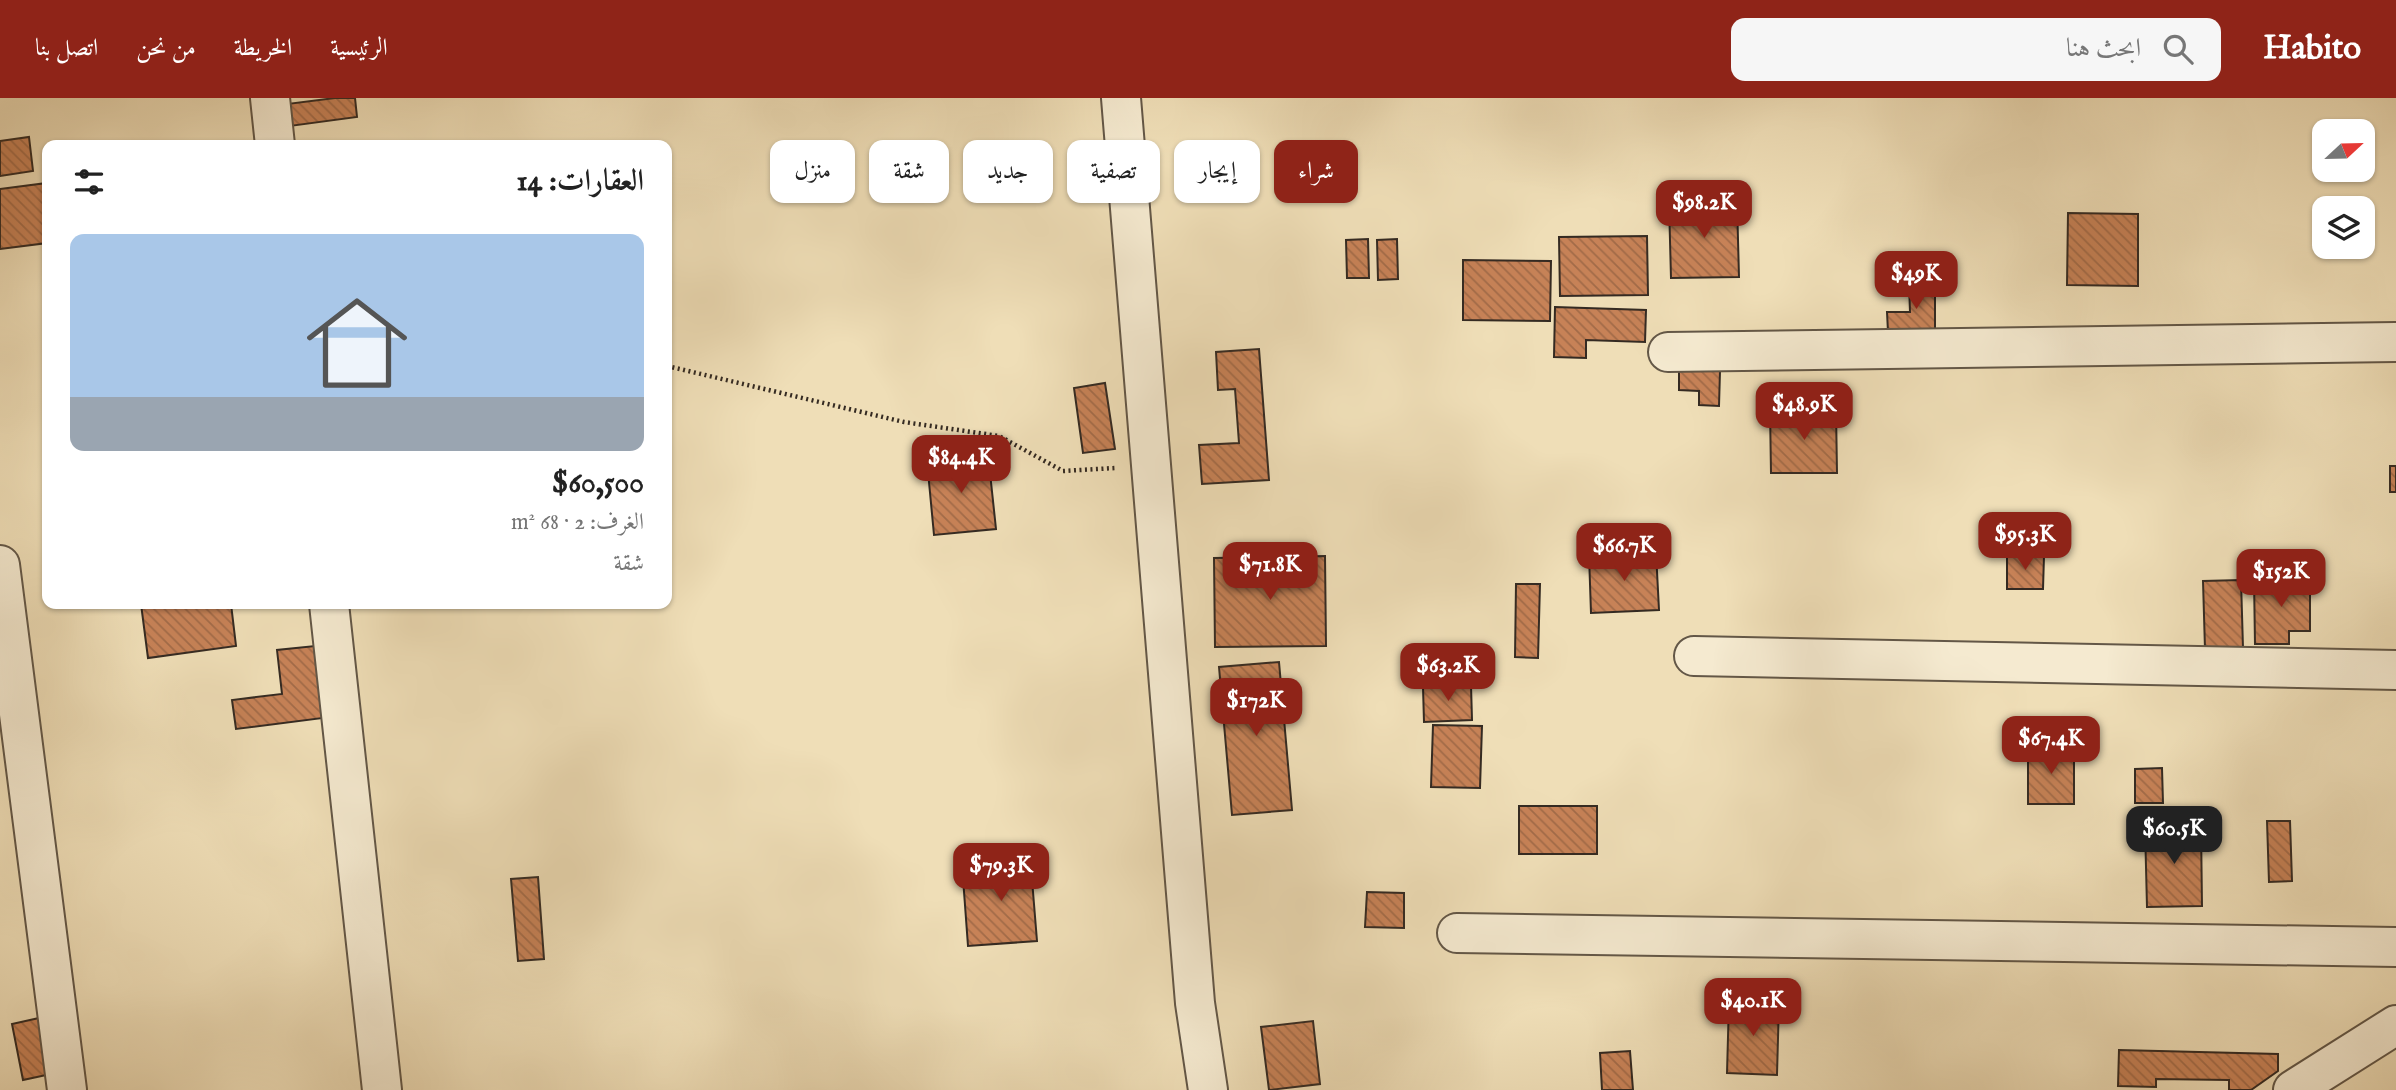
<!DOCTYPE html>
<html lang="ar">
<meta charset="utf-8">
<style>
:root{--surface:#fff;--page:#f6f6f6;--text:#222;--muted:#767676;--accent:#8f2418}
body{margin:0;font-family:"IM FELL English",Amiri,serif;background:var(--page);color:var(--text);direction:rtl;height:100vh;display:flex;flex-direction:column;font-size:26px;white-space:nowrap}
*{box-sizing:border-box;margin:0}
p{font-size:23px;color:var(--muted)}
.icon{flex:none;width:38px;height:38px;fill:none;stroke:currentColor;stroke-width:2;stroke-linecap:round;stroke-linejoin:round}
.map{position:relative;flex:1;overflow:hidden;direction:ltr}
.drawer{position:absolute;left:42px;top:42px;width:630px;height:469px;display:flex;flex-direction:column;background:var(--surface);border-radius:14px;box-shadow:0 2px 5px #0004;direction:rtl}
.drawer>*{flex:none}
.guide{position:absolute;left:693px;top:42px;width:665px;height:63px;direction:rtl;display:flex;gap:14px}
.needle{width:46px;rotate:68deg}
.tools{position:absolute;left:2312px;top:21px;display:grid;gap:14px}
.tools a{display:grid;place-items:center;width:63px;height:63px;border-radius:14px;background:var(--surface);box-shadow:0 2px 5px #0004;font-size:35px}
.price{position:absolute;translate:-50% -60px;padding:0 16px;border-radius:14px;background:var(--accent);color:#fff;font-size:23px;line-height:46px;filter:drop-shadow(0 2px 4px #0008)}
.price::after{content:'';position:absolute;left:50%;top:42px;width:21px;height:16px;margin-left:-10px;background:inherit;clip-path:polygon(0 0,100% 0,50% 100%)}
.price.current{background:#222;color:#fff}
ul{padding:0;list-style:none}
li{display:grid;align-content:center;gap:14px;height:371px;padding:0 28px}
li span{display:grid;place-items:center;height:217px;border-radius:14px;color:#555}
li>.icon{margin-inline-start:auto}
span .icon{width:126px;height:126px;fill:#fffc;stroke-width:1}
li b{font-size:30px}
h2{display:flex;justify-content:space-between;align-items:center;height:84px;padding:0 28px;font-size:30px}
.tag{padding:0 24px;border-radius:14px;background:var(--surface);box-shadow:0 2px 5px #0004;font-size:24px;line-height:63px}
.tag.current{background:var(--accent);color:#fff}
header{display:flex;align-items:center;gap:42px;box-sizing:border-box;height:98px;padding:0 35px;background:var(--accent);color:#fff}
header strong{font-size:33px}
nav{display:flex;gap:38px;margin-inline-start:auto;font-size:24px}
.search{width:490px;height:63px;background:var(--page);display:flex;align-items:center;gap:18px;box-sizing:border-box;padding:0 24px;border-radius:14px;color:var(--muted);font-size:26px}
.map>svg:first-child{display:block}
.building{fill:url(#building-back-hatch);stroke:#342a22;stroke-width:2}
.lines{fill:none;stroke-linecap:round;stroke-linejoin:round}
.minor-casing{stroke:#635747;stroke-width:42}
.tertiary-casing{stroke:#635747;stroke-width:42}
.path{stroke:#342a22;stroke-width:4.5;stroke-dasharray:2 3.5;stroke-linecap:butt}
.minor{stroke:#f5ead0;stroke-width:38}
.tertiary{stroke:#f5ead0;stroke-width:38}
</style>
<header>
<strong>Habito</strong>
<div class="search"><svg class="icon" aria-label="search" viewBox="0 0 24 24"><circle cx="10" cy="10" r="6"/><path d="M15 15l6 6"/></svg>ابحث هنا</div>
<nav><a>الرئيسية</a><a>الخريطة</a><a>من نحن</a><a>اتصل بنا</a></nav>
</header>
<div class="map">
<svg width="2396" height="992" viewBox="0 0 2396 992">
<defs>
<pattern id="building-back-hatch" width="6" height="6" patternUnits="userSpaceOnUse" patternTransform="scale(1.75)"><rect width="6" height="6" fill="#c78257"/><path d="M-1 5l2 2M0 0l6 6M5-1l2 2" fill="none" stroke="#a26b48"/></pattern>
</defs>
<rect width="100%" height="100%" fill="#efdeb7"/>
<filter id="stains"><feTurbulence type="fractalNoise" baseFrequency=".00286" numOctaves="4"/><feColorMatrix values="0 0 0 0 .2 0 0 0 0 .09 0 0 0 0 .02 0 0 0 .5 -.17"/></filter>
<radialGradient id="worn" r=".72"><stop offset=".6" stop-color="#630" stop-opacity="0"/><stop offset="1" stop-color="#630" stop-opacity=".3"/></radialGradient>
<!-- building -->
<g class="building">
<polygon points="335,0 355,0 357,19 290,28 287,6"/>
<polygon points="29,39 33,73 0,78 0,43"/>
<polygon points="47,85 47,145 0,151 0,91"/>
<polygon points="1737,104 1739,179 1671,180 1669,105"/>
<polygon points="2068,115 2138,116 2138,188 2067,187"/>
<polygon points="1647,138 1648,197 1560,198 1559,139"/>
<polygon points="1368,141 1369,180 1347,180 1346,142"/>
<polygon points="1397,141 1398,181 1378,182 1377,142"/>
<polygon points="1463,162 1551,163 1550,223 1463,222"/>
<polygon points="1935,184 1935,233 1888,234 1887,214 1910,214 1909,185"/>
<polygon points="1555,209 1646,212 1645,244 1586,242 1586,260 1554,259"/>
<polygon points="1259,251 1269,382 1202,386 1199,347 1239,345 1235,291 1218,292 1216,254"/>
<polygon points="1679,272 1720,273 1719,308 1699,307 1699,293 1679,292"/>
<polygon points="1105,285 1115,351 1083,355 1074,290"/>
<polygon points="1770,312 1836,312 1837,375 1771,375"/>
<polygon points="988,356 996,431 934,437 927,363"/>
<rect x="2390" y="368" width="6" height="26"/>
<polygon points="1656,454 1659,512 1591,515 1589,457"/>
<polygon points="1325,458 1326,548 1215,549 1214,460"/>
<polygon points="2007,458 2044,458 2043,491 2007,491"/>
<polygon points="2254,481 2310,481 2310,533 2289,533 2289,546 2255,546"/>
<polygon points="2241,482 2243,550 2205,551 2203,483"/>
<polygon points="1516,486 1540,486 1538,560 1515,559"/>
<polygon points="141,506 231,506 236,548 148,560"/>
<polygon points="315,548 323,620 236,631 232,602 282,596 277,552"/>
<polygon points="1279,564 1292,712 1232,717 1219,569"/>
<polygon points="1471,587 1472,622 1424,624 1423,589"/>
<polygon points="1433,627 1482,628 1480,690 1431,689"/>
<polygon points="2074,650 2074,706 2028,706 2028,651"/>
<polygon points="2162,670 2163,705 2135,705 2135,671"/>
<rect x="1519" y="708" width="78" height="48"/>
<polygon points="2267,723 2290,723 2292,783 2269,784"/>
<polygon points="2201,728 2202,808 2147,809 2145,729"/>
<polygon points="1030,757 1037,843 968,848 963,780 991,778 990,759"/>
<polygon points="538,779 544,861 518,863 511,781"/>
<polygon points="1367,794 1404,795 1404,830 1365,829"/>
<polygon points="1729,903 1779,904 1777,977 1727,975"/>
<polygon points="39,920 51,976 23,982 12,926"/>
<polygon points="1313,923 1320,986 1269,992 1261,929"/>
<polygon points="2119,952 2278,956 2278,973 2251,992 2229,992 2229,982 2156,981 2156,989 2118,988"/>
<polygon points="1630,953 1633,992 1602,992 1600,955"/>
</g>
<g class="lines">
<!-- minor casing -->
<g class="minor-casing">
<g id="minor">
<polyline points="270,0 275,47"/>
<polyline points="1121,0 1195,905 1208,992"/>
<polyline points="1668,254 2396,244"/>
<polyline points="0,467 67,992"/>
<polyline points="329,506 382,992"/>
<polyline points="1694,558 2396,572"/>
<polyline points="1457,835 2396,849"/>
</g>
</g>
<!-- tertiary casing -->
<g class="tertiary-casing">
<polyline id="tertiary" points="2293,992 2396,927"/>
</g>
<!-- path -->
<polyline class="path" points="667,268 904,324 999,338 1063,373 1115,370"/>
<!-- minor -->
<use href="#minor" class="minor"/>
<!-- tertiary -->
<use href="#tertiary" class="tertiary"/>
</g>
<rect width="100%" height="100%" filter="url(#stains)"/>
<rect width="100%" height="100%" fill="url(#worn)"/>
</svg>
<div class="tools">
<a><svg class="needle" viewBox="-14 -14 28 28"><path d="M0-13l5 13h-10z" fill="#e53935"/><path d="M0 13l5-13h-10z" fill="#767676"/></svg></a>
<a><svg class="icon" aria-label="layers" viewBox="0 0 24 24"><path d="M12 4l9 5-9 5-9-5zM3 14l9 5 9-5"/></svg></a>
</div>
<b class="price" style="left:1704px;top:142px">$98.2K</b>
<b class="price" style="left:1916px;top:213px">$49K</b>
<b class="price" style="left:1804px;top:344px">$48.9K</b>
<b class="price" style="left:961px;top:397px">$84.4K</b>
<b class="price" style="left:2025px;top:474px">$95.3K</b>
<b class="price" style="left:1624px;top:485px">$66.7K</b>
<b class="price" style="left:1270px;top:504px">$71.8K</b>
<b class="price" style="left:2281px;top:511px">$152K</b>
<b class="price" style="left:1448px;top:605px">$63.2K</b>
<b class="price" style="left:1256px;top:640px">$172K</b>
<b class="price" style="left:2051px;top:678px">$67.4K</b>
<b class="price current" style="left:2174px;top:768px">$60.5K</b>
<b class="price" style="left:1001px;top:805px">$79.3K</b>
<b class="price" style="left:1753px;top:940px">$40.1K</b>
<div class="guide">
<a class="tag current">شراء</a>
<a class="tag">إيجار</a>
<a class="tag">تصفية</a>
<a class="tag">جديد</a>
<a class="tag">شقة</a>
<a class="tag">منزل</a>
</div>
<section class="drawer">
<h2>العقارات: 14<svg class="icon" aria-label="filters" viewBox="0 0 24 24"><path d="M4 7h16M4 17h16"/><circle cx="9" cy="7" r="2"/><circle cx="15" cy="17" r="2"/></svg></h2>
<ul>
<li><span style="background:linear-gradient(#a9c7e8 75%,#9aa5b1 0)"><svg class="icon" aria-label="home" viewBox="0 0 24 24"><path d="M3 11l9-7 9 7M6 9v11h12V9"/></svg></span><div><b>$60,500</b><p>الغرف: 2 · 68 m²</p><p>شقة</p></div></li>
</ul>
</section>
</div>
